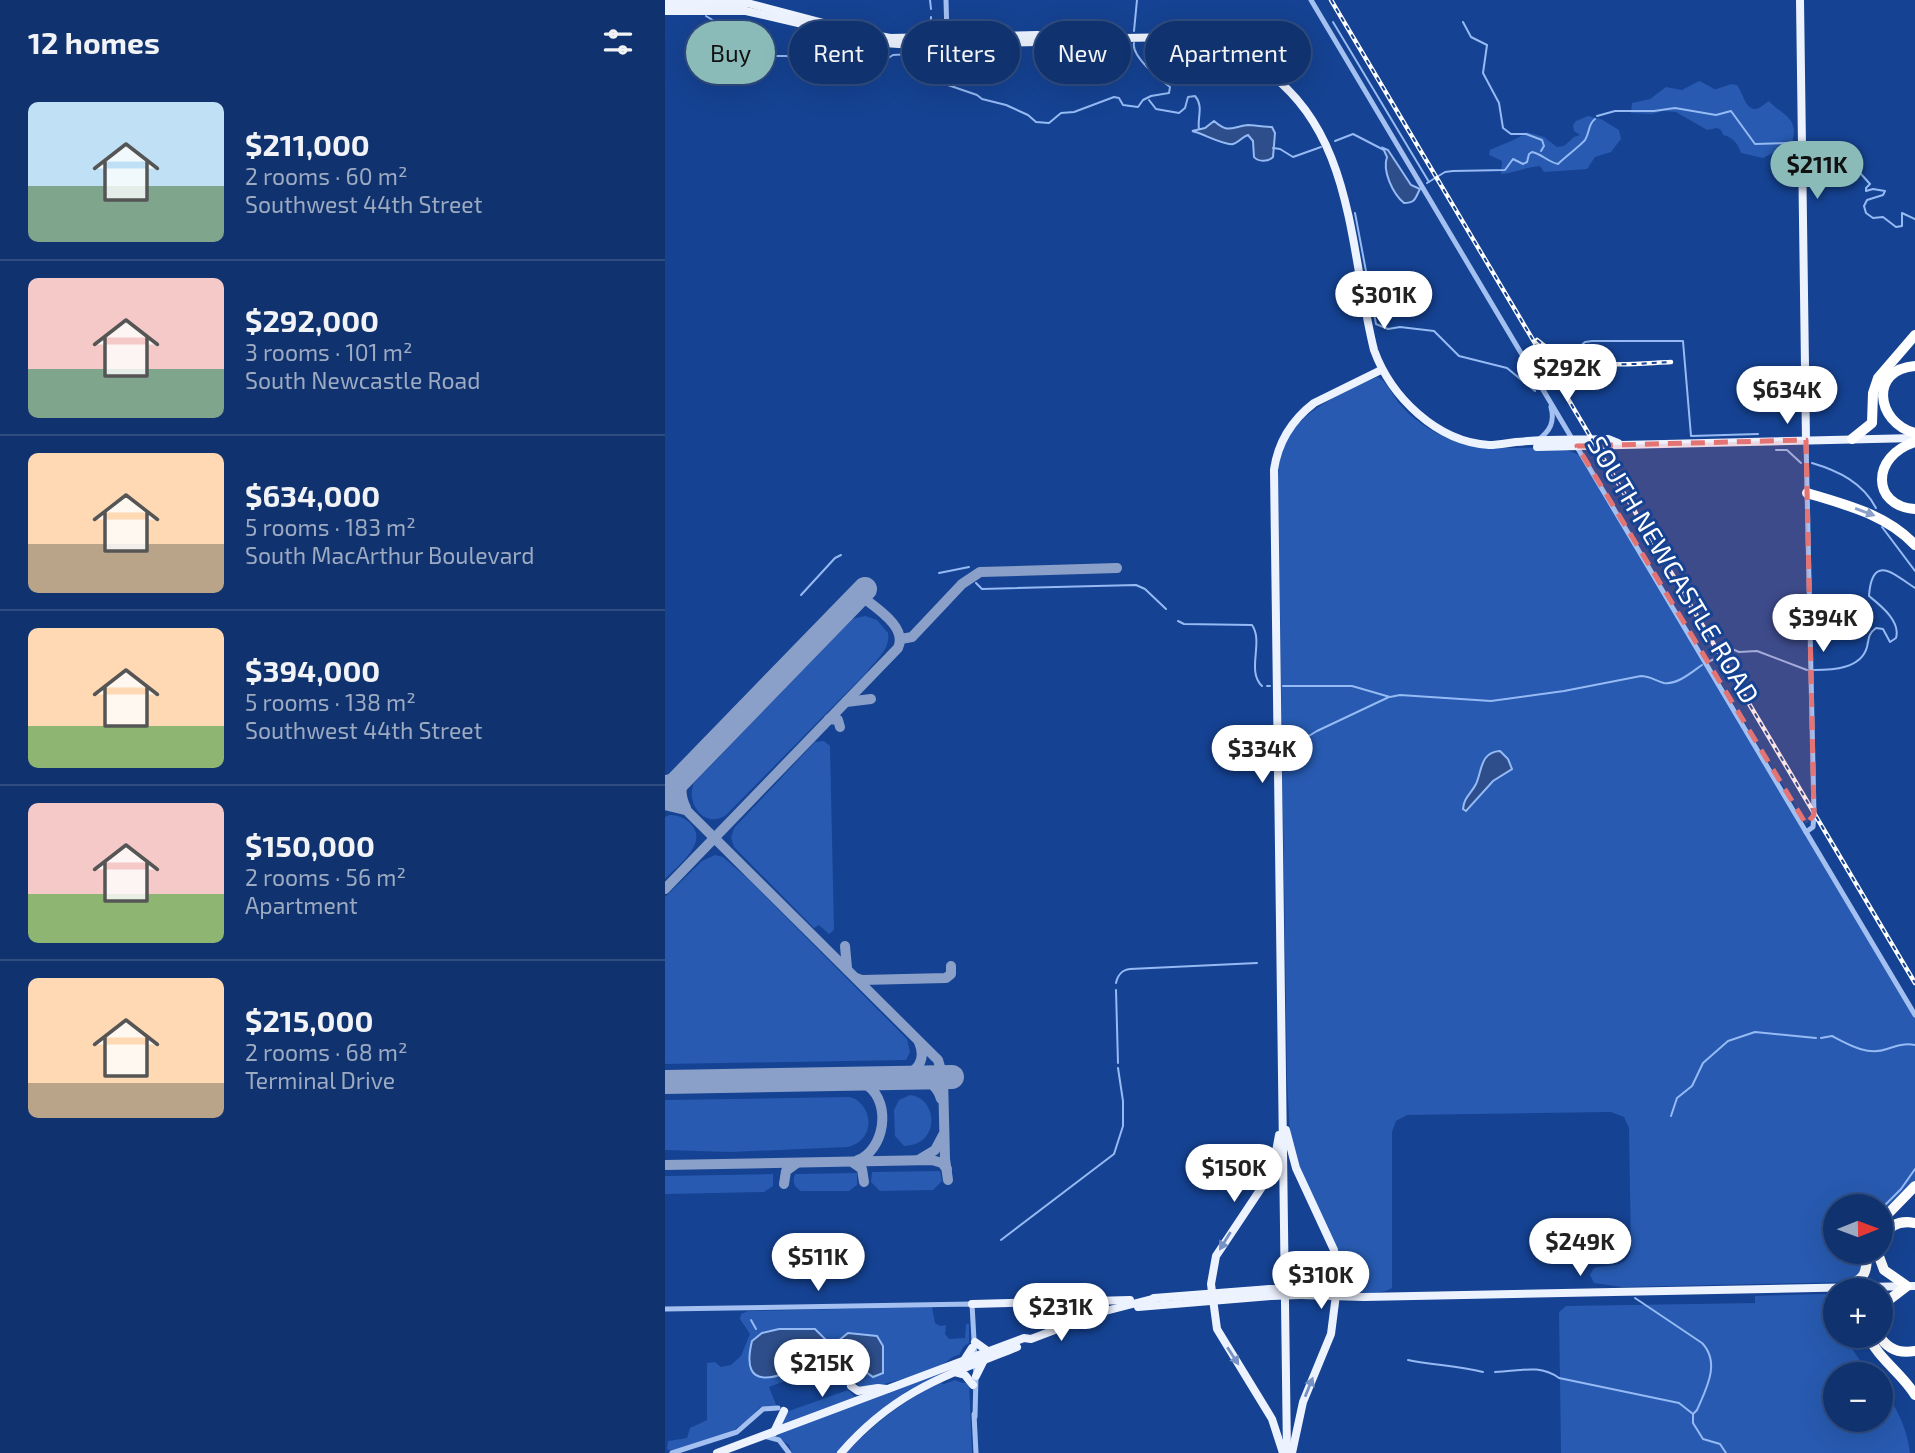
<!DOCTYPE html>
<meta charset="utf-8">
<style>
:root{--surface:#10326e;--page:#193a73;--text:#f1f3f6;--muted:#9caac2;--line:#304d81;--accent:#8bbbb9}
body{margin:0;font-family:"Exo 2",sans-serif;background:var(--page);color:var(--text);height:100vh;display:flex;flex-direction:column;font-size:26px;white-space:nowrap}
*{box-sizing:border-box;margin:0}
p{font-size:23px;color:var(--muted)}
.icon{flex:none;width:38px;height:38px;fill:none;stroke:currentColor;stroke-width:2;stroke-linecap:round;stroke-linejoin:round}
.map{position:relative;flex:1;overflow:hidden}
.sheet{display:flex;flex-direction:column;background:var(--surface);width:665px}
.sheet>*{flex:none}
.hud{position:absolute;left:21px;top:21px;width:665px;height:63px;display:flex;gap:14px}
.needle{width:46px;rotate:89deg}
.tools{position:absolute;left:1158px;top:1194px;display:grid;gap:14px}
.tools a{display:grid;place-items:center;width:70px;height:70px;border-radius:50%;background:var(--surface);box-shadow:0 7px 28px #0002,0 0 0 2px var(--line);font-size:35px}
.price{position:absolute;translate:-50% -60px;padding:0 16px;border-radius:24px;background:#fff;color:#222;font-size:23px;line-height:46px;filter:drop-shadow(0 2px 4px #0008)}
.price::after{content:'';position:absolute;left:50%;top:42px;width:21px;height:16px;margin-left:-10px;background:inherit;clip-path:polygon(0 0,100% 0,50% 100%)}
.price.current{background:var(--accent);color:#111}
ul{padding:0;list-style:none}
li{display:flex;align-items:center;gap:21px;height:175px;padding:0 28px}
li+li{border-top:2px solid var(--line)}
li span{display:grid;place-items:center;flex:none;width:196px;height:140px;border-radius:10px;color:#555}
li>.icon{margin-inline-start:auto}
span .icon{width:84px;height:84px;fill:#fffc;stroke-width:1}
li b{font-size:30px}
h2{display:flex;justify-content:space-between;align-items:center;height:84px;padding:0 28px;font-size:30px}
.pill{padding:0 24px;border-radius:32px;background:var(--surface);box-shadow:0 7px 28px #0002,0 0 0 2px var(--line);font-size:24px;line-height:63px}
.pill.current{background:var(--accent);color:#111}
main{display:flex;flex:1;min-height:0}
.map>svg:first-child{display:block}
.green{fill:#275ab0}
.water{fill:#2d4e8a;stroke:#95baf4;stroke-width:2}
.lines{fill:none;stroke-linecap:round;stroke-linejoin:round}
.stream{stroke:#95baf4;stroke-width:2}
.taxiway{stroke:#8aa0c8;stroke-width:10}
.runway{stroke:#8aa0c8;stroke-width:24}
.minor{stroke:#a3c0f1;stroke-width:5}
.major{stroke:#edf2ff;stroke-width:8}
.highway{stroke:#fff;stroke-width:10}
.rail-casing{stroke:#fff;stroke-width:4.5}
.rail{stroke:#154292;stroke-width:2;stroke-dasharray:5;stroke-linecap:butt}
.major-bridge{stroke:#edf2ff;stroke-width:8}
.oneway{fill:#8aa0c8}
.oneway2{fill:#7691c3}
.marked{fill:#e47373;fill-opacity:0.2;stroke:#e47373;stroke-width:5;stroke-dasharray:14 9;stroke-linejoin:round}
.labels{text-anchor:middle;stroke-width:6;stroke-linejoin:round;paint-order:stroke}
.street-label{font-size:26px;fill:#fff;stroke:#154292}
</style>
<main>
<section class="sheet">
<h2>12 homes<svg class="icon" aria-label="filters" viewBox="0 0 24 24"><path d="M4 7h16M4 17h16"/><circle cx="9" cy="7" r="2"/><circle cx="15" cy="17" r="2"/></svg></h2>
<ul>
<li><span style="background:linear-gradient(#bfe0f5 60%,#7fa58c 0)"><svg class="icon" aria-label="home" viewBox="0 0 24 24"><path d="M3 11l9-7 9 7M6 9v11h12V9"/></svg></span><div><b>$211,000</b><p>2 rooms · 60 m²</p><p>Southwest 44th Street</p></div></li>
<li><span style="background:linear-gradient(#f6c9c9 65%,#7fa58c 0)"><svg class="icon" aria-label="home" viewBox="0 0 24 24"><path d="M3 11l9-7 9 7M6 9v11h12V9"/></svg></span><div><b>$292,000</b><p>3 rooms · 101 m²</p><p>South Newcastle Road</p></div></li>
<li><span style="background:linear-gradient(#ffd9b3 65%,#b9a48a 0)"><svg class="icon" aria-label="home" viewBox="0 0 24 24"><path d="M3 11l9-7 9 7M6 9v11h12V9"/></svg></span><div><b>$634,000</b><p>5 rooms · 183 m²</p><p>South MacArthur Boulevard</p></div></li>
<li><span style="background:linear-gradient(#ffd9b3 70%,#8fb573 0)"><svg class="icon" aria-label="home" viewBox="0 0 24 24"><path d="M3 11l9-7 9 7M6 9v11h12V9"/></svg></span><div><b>$394,000</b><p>5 rooms · 138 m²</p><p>Southwest 44th Street</p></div></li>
<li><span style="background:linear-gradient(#f6c9c9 65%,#8fb573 0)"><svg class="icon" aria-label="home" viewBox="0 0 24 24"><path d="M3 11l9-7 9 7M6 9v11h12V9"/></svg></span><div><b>$150,000</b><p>2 rooms · 56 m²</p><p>Apartment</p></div></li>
<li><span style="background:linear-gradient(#ffd9b3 75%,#b9a48a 0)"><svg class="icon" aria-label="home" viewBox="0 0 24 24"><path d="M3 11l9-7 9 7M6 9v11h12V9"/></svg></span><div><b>$215,000</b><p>2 rooms · 68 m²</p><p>Terminal Drive</p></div></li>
</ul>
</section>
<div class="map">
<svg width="1250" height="1453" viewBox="0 0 1250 1453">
<rect width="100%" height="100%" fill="#154292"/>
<!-- green -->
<g class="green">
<path d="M1034,81c21,9 9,11 32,3l6,1c6,7 9,29 22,23 4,-2 6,-5 10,-7 14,16 32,15 22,45h-5l-23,12 -22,-5c-3,-9 -8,-16 -18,-18l-2,-5 -4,-2 -10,2 -31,-18 -13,-1 -11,3 -21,-1 1,-10 18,-4 16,-12 16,3z"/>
<path d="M923,116l13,3 18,11 2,9 -10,13 -16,5 -8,12 -43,3 -4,-6c-14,1 -25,7 -39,8l1,-13 -13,-6 1,-5c12,-6 27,-10 37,-18l17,5 13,10 7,-1 10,-9 6,-2 -6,-4 -1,-6 3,-4z"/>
<path d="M713,377c9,5 14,17 20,25 18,22 45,37 73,44 29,6 91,-5 111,11l333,561v164l-34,36v-12h-45v45h29v15l-14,16 -229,5 -28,-4 -4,-8 4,-7c15,-4 31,1 37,-17l-2,-123 -5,-11 -13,-5 -204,3 -11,6 -4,11v156c-12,8 -33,4 -47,3l-6,-6v-18l-42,-103 -7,-28 -3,-57 -9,-602c2,-47 30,-67 69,-86 10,-5 21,-11 31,-14z"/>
<path d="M200,616l12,4 11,13c3,16 -13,28 -22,40l-140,142c-22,15 -41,-13 -32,-32l158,-164z"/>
<polygon points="159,741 165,746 169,930 164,934 154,925 149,928 69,847 66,838 69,828 150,742"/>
<path d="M4,815c9,0 14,2 21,8 20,20 -12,42 -25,56v-62z"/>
<polygon points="50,855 58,857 82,878 242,1039 245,1052 241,1060 0,1064 0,897 37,861"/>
<path d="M245,1095c28,3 31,50 -6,51l-9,-10 -1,-26 5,-10z"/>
<path d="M184,1097c17,3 26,27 14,41 -4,5 -9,7 -15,9l-117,5 -66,-2v-50z"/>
<polygon points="275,1171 277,1181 268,1190 215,1191 206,1182 207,1172"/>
<path d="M192,1173v12l-8,6h-48c-7,-4 -9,-9 -6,-17z"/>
<polygon points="108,1174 108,1186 99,1192 0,1194 0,1176"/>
<path d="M1161,1294v28l10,8v5c2,0 4,0 6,0 2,1 23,33 28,39h-34v45h45v-31c16,18 26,40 29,65h-349l-2,-141 7,-6 189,-3v-7z"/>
<path d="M267,1307l3,16 5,3 6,-1 -1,9 4,5 16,-1 1,-14h3v19l-5,3 -5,9c-8,1 -11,7 -18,10 -26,11 -54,19 -81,25l-12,-32 -79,29 8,20h-17l-13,14 -13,9 -63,21 -4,-2 1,-8 19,-3 3,-10 17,-8v-57l8,-1 6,5 10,-2 10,-9 9,-22 -10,-15 1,-5 7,-3z"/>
<polygon points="275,1372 273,1377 251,1387 173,1453 127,1453 124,1445 111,1436 111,1434"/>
<path d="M290,1380l8,3 6,-1 3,71h-126c28,-29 57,-53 94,-70l4,1z"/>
<polygon points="183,1390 190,1397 117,1424 121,1412"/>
</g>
<!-- water -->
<g class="water">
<path d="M549,121c15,13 17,6 34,4 4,0 19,2 24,2l3,6 -2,24c-5,5 -15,5 -19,0l-1,-16 -5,-6c-6,2 -10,8 -15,9 -8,2 -31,-11 -41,-13l13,-3z"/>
<path d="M718,148l5,2 23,35 9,4c-5,9 -4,14 -16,14 -11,-9 -22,-32 -17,-46z"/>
<path d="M835,751l8,8 4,10 -19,12 -27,30 -3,-2c1,-12 8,-15 13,-25 6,-13 4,-32 24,-33z"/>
<path d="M114,1329h36l17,17 16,-13 29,3 6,10v27l-10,4 -18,-13 -6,-9 -17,3 -11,-2 -3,3c-27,12 -81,43 -66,-18l10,-8z"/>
</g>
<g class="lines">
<!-- stream -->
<g class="stream">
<polyline points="265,0 266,9"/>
<path d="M41,16l31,19 23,21h26l68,12 13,-1 15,-5 11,-7 38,-2 5,20 9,11 32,11 5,4 24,6 22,10 8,7 13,1 12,-10 13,-1 40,-15 5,1 4,7 15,2 5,-7 8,-4 18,-3 1,-6c-11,-8 -39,-31 -36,-44"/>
<polyline points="668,22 764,182"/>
<polyline points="798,22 806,37 822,45 818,73 834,103 838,128 846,134 861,134 877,140 879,146 876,151"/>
<polyline points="469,31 472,0"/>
<polyline points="265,33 266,17"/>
<path d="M484,100l7,9 23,4 6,-5 3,-11 7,-1c9,10 2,22 4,33"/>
<polyline points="932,116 950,111 989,111 1010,108 1051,115 1066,111 1090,144 1123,143 1131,145"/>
<polyline points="670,141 688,134 719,150"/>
<polyline points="1144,145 1148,146 1152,159 1161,161 1165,175 1196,174 1205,184 1201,188 1201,191 1208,189 1220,191 1218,195 1202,200 1199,206 1201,213 1208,218 1218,217 1231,227 1237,226 1237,213 1250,219"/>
<polyline points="608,148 615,149 628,157 656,147"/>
<path d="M762,183l18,-11 8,-1 52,-1 8,-11 10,5 4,-2 2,-8 3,-2c10,2 16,10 26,12 4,-4 25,-21 27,-24 5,-8 3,-16 10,-21"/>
<polyline points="690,213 711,324 723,329 735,327 769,331 794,356 842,368 870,391"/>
<polyline points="909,352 920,342 927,341 1018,341 1026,436 1093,434"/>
<polyline points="896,380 902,365"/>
<polyline points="1111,450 1122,450 1136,463"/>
<path d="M1147,463c27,8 51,20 64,45"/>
<polyline points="1217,527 1250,571"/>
<polyline points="274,573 304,567"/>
<polyline points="311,583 317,589 471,585 480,589 501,609"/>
<polyline points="136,595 170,558 176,555"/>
<path d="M513,621l6,3 68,1c12,17 -6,46 10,61"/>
<polyline points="1058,653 1067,649 1074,652 1092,651 1142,670"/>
<polyline points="1045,661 1051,658"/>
<path d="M1149,670c18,0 47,-1 53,-23 2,-9 1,-13 9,-19l7,1 7,13 6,-4c5,-17 -16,-33 -27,-42 3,-43 25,-22 46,-8"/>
<polyline points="602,686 605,686"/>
<path d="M618,686h69l38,11 10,-2 91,6 73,-10 77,-15c9,0 15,5 23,7 13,2 28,-11 38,-18"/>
<polyline points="619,751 652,731 724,697"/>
<path d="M451,983c2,-9 6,-13 14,-14l127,-6"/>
<polyline points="451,990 453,1063"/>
<path d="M1156,1038l11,-2c17,9 36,20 55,13 9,-3 17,-6 28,-4"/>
<polyline points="1006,1116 1012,1098 1027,1086 1038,1063 1063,1041 1090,1032 1151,1038"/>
<polyline points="1216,1209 1236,1189 1250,1169"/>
<polyline points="336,1240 449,1154 458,1126 458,1101 453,1068"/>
<polyline points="1195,1252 1195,1251"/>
<path d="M970,1298l67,45c19,20 4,46 -5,67l-4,4"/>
<polyline points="86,1320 91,1329"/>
<path d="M743,1360c25,5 50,6 75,12"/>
<path d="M830,1372c23,0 43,-9 64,6l120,25 14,11v9l10,16 17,5 6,9"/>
</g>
<!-- taxiway -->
<g class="taxiway">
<polyline points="236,639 247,637 297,584 315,572 452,568"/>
<polyline points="181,702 206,699"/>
<polyline points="164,719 173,720 175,727"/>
<polyline points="0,780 11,778 22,772"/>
<polyline points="0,789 273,1060 278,1077 280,1159 283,1180"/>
<polyline points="0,805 20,810"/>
<path d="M21,808c-8,-17 -5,-27 6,-41"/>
<path d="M0,889l233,-241c10,-22 -24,-41 -38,-53"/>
<polyline points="180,946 182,968"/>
<polyline points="191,978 197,980 281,978 286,974 286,966"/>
<path d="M234,1078c18,-6 28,-17 20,-36"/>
<path d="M249,1078c14,2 23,7 27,21"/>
<path d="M171,1079c11,1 22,0 32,7 24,18 16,64 -10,74"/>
<polyline points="255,1159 270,1150 278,1135"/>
<polyline points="187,1162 197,1169 199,1182"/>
<polyline points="0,1165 267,1160 277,1163 282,1169"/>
<polyline points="119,1184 121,1171 132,1163"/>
</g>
<!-- runway -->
<g class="runway">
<polyline points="0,795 200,589"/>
<polyline points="0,1082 287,1077"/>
</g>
<!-- minor -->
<g class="minor">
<polyline points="281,0 282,37"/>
<polyline points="646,0 1250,1015"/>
<path d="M873,440c12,-9 17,-18 13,-33"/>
<polyline points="1141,440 1149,815 1148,827 1141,832"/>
<polyline points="0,1309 307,1304 311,1376 310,1417"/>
<polyline points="309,1414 311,1453"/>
<polyline points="99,1436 114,1440 124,1453"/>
<polyline points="7,1453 72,1432 98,1409 113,1408"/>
</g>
<!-- major -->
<g class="major">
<polyline points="1135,0 1141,440"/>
<path d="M0,3h82l107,28 36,7 147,-3 17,3c22,0 43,1 64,0 25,0 50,-2 75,2 23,3 44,13 64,25 98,61 92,185 117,285 17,47 63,92 115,95 10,0 18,-2 27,-3 30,-3 61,-2 92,-3l10,4"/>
<polyline points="0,11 81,11 219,43 248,45 372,42 383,39"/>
<polyline points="872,447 1250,438"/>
<polyline points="621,1130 631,1168 669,1250 673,1279 666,1334 638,1402 627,1453"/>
<polyline points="614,1135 610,1157 601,1181 551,1256 546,1284 552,1329 607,1419 618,1453"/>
<polyline points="636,1289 666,1292 672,1295"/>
<polyline points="636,1295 699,1297 1250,1286"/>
<polyline points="489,1298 605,1289"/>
<polyline points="307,1304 465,1300"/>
<polyline points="473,1307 606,1296"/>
<polyline points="310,1342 324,1352"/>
<polyline points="298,1362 307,1348"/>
<polyline points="289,1372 300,1375 308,1385"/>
<polyline points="311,1376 319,1360"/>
<polyline points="186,1386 193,1391 213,1388 222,1389"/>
<polyline points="109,1432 119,1411"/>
<polyline points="52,1453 359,1338 366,1339 416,1320 421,1316 491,1298"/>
<path d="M176,1453c53,-61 103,-77 176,-106"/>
<path d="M622,1453l-13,-983c4,-29 18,-50 40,-67l67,-33"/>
</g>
<!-- highway -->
<g class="highway">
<path d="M1250,366c-45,3 -40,56 0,67"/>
<polyline points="1187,439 1207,423 1208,393 1213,378 1250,335"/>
<path d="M1250,442c-44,14 -44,64 0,67"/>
<path d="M1142,493c39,12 79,21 108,52"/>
<polyline points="1216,1221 1250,1186"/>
<path d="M1216,1237c9,-13 20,-17 34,-14"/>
<polyline points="1212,1251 1219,1270 1242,1286 1216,1306"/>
<path d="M1178,1288c22,-9 24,-13 24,-37"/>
<path d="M1203,1335c10,24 34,38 47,60"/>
<path d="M1214,1335c8,14 20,19 36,16"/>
</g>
<!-- rail casing -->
<g class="rail-casing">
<g id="rail">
<polyline points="666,0 1250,983"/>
<path d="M872,340c37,32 89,24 134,22"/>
</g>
</g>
<!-- rail -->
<use href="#rail" class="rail"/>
<!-- major-bridge -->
<g class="major-bridge">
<polyline points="605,1289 636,1289"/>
<polyline points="606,1296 636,1295"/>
</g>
</g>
<!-- one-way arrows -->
<defs><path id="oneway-solid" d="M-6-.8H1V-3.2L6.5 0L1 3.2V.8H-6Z" transform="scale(1.75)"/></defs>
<use class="oneway" href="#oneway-solid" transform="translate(1200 512) rotate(20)"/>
<g class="oneway2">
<use href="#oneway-solid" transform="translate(560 1241) rotate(122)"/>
<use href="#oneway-solid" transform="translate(568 1356) rotate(57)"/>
<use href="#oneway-solid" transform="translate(644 1387) rotate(-68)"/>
</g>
<!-- marked area -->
<path class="marked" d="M1141,440l8,375 -8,9 -229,-378z"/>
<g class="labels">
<!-- street labels -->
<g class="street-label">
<text transform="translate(1008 570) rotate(59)" y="9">SOUTH NEWCASTLE ROAD</text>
</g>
</g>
</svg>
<div class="tools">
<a><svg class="needle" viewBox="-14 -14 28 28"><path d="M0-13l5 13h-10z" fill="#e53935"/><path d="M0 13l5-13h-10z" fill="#9caac2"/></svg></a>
<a>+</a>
<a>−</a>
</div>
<b class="price current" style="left:1152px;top:201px">$211K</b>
<b class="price" style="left:719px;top:331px">$301K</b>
<b class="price" style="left:902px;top:404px">$292K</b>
<b class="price" style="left:1122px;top:426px">$634K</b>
<b class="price" style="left:1158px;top:654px">$394K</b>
<b class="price" style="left:597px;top:785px">$334K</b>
<b class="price" style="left:569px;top:1204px">$150K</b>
<b class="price" style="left:915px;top:1278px">$249K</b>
<b class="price" style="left:153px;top:1293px">$511K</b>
<b class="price" style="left:656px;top:1311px">$310K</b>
<b class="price" style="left:396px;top:1343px">$231K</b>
<b class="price" style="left:157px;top:1399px">$215K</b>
<div class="hud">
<a class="pill current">Buy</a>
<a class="pill">Rent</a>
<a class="pill">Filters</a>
<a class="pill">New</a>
<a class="pill">Apartment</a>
</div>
</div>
</main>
